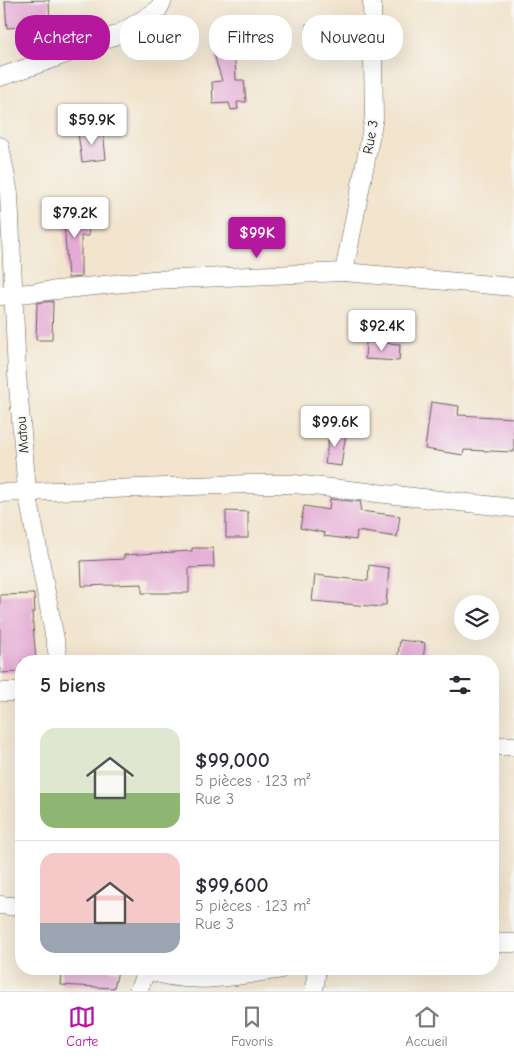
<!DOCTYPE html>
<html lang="fr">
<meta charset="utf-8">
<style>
:root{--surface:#fff;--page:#f7f7f7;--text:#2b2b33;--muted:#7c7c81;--line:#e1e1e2;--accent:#b5179e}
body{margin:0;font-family:"Comic Neue",sans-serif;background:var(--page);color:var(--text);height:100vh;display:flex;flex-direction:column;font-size:19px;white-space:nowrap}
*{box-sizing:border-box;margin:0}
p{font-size:16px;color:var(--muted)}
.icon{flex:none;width:28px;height:28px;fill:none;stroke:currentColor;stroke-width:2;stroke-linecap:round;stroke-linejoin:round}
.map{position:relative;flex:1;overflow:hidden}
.panel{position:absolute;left:15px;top:655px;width:484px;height:320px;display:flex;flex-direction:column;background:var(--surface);border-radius:20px;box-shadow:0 5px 20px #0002}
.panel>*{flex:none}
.banner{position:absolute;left:15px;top:15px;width:485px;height:45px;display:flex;gap:10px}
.tools{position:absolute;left:454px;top:595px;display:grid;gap:10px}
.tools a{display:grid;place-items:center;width:45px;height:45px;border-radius:50%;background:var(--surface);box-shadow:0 5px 20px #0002;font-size:25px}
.price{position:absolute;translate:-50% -42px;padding:0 11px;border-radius:5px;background:#fff;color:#222;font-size:16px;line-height:32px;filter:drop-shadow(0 1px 2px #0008)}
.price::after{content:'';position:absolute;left:50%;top:30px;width:15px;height:11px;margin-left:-8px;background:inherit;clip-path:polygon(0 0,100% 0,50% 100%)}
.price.current{background:var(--accent);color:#fff}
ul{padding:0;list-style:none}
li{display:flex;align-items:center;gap:15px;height:125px;padding:0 25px}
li+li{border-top:1px solid var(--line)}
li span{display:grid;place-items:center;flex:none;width:140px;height:100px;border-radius:15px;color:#555}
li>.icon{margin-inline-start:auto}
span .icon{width:60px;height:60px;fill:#fffc;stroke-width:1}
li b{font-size:21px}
h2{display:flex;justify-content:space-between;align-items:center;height:60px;padding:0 25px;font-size:21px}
.pill{padding:0 18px;border-radius:20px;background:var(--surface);box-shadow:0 5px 20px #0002;font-size:18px;line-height:45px}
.pill.current{background:var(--accent);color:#fff}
.menu{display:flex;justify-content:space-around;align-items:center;height:70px;border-top:1px solid var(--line);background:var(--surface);font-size:14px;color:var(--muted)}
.menu a{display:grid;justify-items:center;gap:2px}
.menu .current{color:var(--accent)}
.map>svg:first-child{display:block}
.building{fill:#e5abd5}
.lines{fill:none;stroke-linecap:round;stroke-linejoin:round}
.minor-casing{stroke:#67625a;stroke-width:19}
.minor{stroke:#fff;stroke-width:18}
.labels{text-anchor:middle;stroke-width:4;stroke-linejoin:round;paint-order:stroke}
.street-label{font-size:14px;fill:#1c1c1c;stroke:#f6f6f2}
</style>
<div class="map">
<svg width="514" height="991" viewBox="0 0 514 991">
<rect width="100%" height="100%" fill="#f6f6f2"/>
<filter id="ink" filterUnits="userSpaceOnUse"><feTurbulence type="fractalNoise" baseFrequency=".02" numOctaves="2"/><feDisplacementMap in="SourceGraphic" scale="10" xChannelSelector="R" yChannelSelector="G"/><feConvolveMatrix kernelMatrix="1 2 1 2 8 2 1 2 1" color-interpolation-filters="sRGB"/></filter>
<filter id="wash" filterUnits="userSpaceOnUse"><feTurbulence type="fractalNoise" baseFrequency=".0096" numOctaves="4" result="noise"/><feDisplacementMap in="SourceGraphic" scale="20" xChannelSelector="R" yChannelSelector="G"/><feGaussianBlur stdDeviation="1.12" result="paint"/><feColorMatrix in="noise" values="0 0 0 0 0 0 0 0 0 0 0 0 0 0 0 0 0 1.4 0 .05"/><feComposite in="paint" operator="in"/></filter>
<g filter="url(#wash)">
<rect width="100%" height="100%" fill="#f2e4cd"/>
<g id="blocks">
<!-- building -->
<g class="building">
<polygon points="49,0 50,25 7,28 5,1"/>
<polygon points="327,22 329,47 309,48 306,24"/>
<polygon points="234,42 236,80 244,80 246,102 237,102 238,109 231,110 229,103 213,104 212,82 222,81 211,44"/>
<polygon points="103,130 106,159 82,162 78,133"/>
<polygon points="86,206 89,236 81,236 81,277 68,278 64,222 69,221 68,208"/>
<polygon points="53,301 52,340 36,340 37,303"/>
<polygon points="366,342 400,344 399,361 365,359"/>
<polygon points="431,402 459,406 458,415 514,418 514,452 464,450 463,455 425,449"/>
<polygon points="330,429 346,432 341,466 325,464"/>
<polygon points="330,499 361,502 360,511 400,516 397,537 357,531 356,540 324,536 325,533 300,528 304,506 329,510"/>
<polygon points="226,511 248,512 248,538 226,538"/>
<polygon points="192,548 213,548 214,567 189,568 189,593 142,593 142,584 82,586 81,561 124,559 124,555 192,551"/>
<polygon points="369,565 389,568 386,605 381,605 381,607 312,601 315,575 368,581"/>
<polygon points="34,594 35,612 32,612 36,661 21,661 21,672 0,673 0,595"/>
<polygon points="400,640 425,643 423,661 397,661"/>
<polygon points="62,969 106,969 118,971 114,988 61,985"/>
</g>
</g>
</g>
<g filter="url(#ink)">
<use href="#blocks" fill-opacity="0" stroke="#67625a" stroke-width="1"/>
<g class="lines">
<!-- minor casing -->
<g class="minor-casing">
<g id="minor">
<polyline points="0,77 44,62 119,34 158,10 163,0"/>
<polyline points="0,146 9,194 17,375 27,491 59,661"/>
<polyline points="344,272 374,118 372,0"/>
<polyline points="0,296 152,280 344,272 514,287"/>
<polyline points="0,493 249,484 294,484 514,508"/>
<polyline points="0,692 21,692"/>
<polyline points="492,746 514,746"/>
<polyline points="0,905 21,907"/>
<polyline points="492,943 514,943"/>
<path d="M145,969c43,18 92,7 136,0"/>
<polyline points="138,991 147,970"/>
<polyline points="314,991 317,969"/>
</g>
</g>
<!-- minor -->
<use href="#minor" class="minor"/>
</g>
</g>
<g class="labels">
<!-- street labels -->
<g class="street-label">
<text transform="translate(370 137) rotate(-80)" y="5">Rue 3</text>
<text transform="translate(22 435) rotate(-95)" y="5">Matou</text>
</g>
</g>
</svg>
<div class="tools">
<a><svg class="icon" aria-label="layers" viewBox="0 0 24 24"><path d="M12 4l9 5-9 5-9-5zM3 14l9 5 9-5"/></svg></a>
</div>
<b class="price" style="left:92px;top:146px">$59.9K</b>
<b class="price" style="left:75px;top:239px">$79.2K</b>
<b class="price current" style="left:257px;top:259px">$99K</b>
<b class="price" style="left:382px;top:352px">$92.4K</b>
<b class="price" style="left:335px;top:448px">$99.6K</b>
<div class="banner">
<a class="pill current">Acheter</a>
<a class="pill">Louer</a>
<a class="pill">Filtres</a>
<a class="pill">Nouveau</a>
</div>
<section class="panel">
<h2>5 biens<svg class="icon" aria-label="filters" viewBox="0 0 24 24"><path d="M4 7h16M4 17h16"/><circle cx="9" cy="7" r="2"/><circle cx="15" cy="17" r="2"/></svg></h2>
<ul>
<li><span style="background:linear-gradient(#dfe7d0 65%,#8fb573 0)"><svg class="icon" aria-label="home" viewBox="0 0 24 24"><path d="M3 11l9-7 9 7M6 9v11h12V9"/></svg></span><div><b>$99,000</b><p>5 pièces · 123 m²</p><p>Rue 3</p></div></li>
<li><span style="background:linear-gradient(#f6c9c9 70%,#9aa5b1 0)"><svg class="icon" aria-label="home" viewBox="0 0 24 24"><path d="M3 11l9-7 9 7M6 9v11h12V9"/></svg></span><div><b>$99,600</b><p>5 pièces · 123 m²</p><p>Rue 3</p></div></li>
</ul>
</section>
</div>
<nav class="menu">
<a class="current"><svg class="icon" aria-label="map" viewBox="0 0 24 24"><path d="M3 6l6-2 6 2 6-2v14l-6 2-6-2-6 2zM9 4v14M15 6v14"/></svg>Carte</a>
<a><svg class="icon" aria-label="saved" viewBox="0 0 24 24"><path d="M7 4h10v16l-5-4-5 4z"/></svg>Favoris</a>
<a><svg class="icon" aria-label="home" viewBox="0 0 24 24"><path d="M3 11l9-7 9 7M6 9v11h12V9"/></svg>Accueil</a>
</nav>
